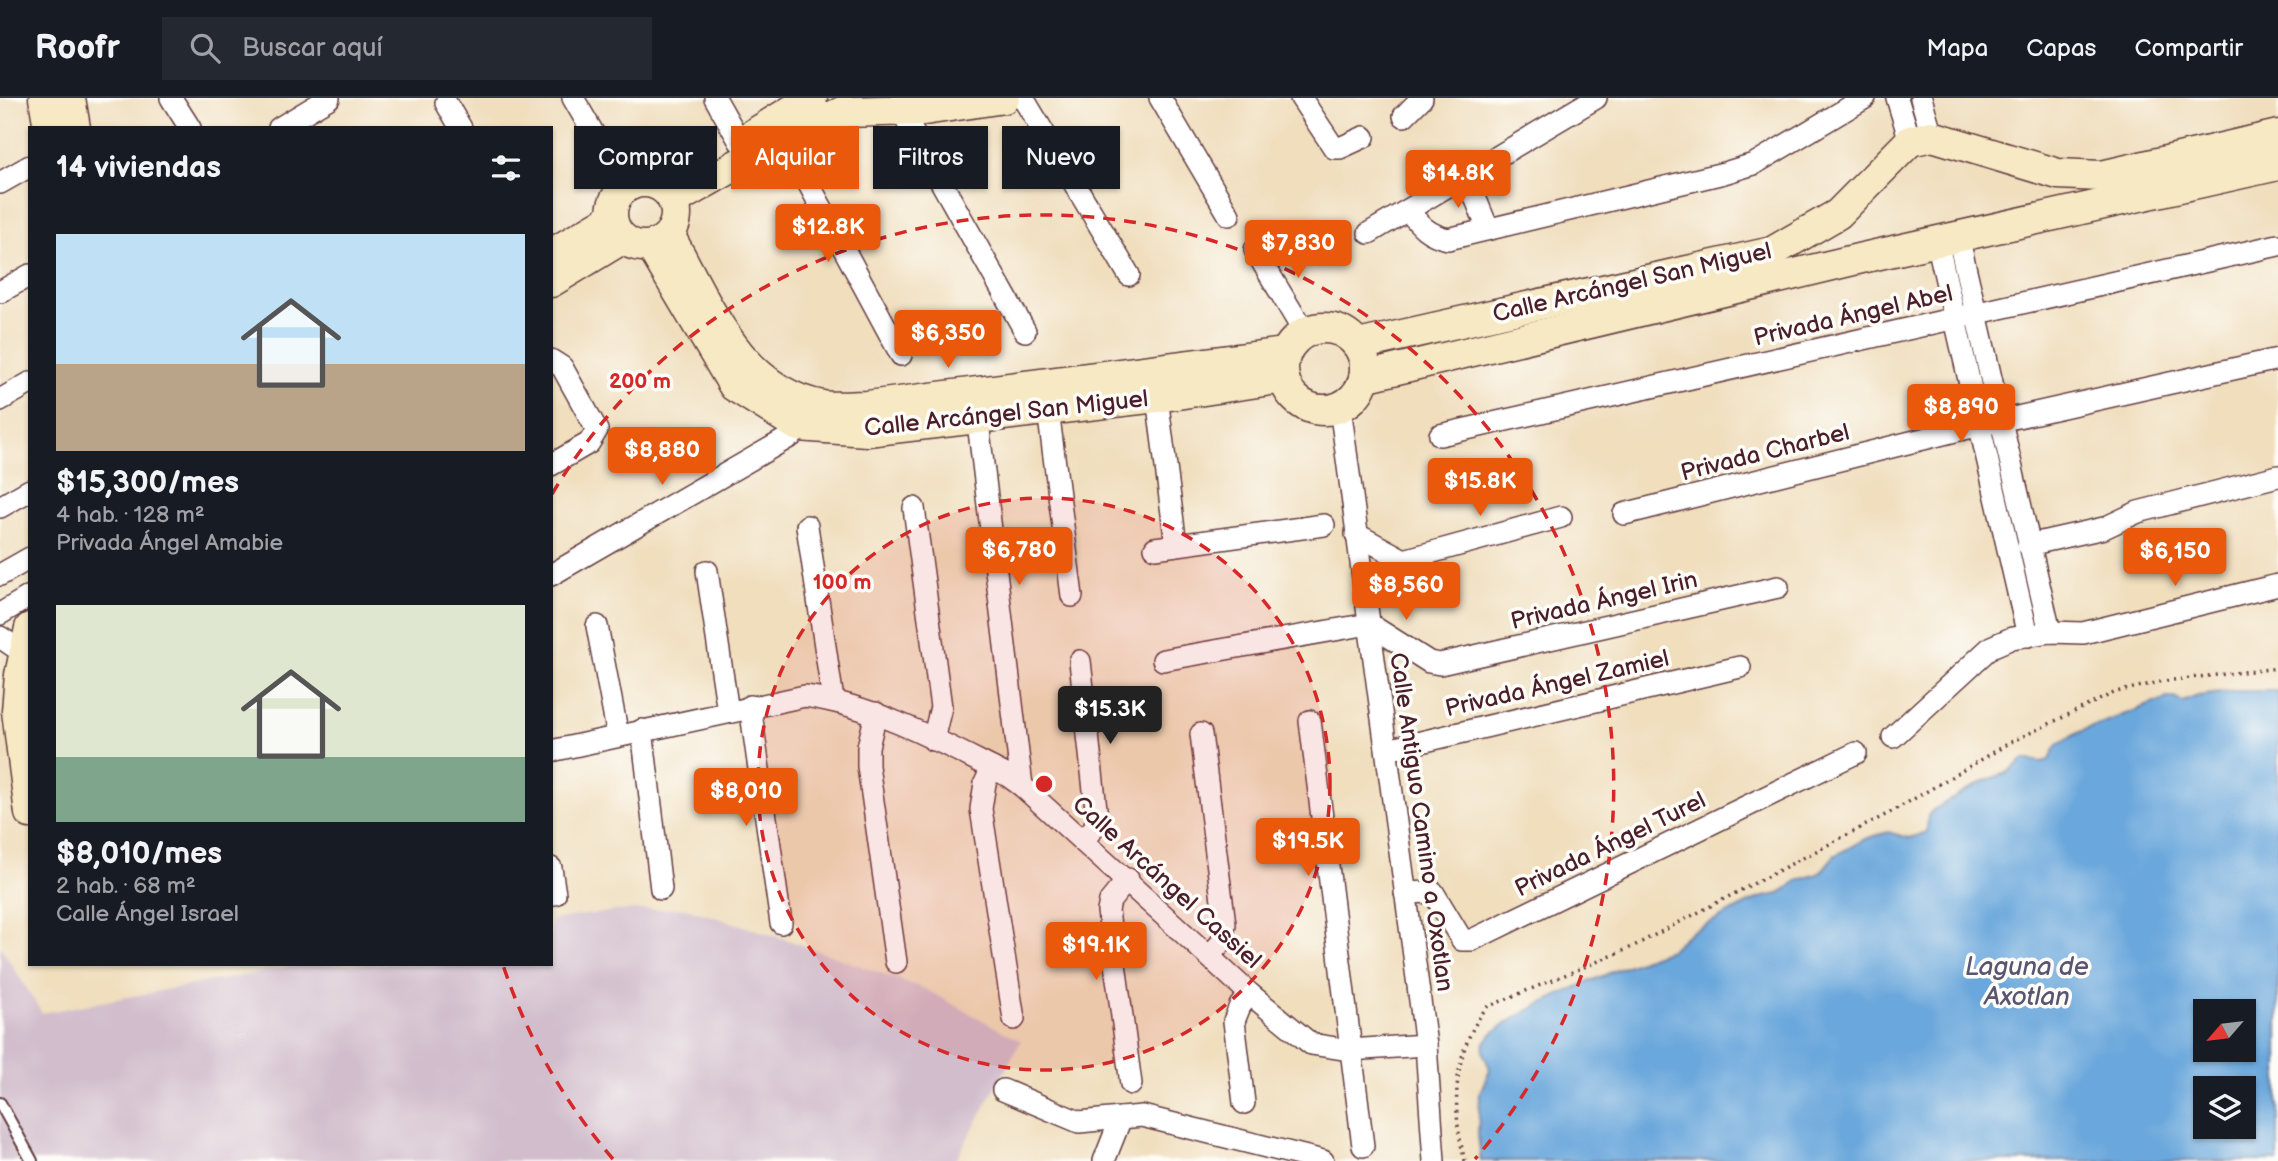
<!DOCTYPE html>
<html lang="es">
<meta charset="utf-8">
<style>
:root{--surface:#171b24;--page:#242831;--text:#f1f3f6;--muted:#9ea1a6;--line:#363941;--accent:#ea580c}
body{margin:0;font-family:"Balsamiq Sans",sans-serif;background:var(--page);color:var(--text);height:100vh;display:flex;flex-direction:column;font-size:26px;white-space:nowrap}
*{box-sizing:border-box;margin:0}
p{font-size:23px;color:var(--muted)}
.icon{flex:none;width:38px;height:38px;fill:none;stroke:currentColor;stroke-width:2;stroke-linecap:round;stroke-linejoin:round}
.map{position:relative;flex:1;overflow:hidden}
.details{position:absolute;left:28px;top:28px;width:525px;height:840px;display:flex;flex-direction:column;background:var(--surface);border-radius:0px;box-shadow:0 2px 5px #0004}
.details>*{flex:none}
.banner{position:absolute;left:574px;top:28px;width:665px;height:63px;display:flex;gap:14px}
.needle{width:46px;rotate:242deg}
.controls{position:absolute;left:2193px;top:901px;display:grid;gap:14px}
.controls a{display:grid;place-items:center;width:63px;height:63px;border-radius:0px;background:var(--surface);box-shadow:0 2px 5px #0004;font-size:35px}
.price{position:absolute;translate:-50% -60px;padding:0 16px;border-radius:7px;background:var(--accent);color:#fff;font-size:23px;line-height:46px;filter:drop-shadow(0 2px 4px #0008)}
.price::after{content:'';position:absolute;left:50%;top:42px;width:21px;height:16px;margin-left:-10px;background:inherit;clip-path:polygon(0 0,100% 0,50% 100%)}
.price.selected{background:#222;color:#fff}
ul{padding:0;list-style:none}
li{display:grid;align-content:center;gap:14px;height:371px;padding:0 28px}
li span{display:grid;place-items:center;height:217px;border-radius:0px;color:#555}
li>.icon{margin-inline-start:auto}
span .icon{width:126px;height:126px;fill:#fffc;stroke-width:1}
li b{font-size:30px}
h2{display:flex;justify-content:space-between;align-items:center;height:84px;padding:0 28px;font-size:30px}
.pill{padding:0 24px;border-radius:0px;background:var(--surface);box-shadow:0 2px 5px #0004;font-size:24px;line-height:63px}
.pill.selected{background:var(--accent);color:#fff}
header{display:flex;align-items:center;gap:42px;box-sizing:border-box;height:98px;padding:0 35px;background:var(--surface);border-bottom:2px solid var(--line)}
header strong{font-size:33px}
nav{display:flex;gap:38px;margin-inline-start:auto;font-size:24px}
.search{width:490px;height:63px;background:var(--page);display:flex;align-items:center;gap:18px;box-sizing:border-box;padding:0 24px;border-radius:0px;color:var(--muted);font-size:26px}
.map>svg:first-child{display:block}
.industrial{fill:#d1bdcc}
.water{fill:#6ba7dc;stroke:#5a6384;stroke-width:2;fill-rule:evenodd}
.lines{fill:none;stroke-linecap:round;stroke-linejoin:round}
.lane-casing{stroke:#633c41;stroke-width:14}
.street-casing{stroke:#633c41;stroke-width:24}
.secondary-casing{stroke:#633c41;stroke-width:33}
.path{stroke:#633c41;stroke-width:3.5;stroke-dasharray:2 5;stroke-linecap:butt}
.lane{stroke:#fff;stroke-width:10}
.street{stroke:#fff;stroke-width:21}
.secondary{stroke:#f6e9c3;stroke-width:30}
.ring{fill:none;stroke:#d62828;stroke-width:3.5;stroke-dasharray:12 9}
.labels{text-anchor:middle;stroke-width:7;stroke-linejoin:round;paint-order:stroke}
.street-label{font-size:24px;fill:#4a1f2b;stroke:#fdfcf7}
.water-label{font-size:26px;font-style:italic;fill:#575572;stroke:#fdfcf7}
.centre{fill:#d62828;stroke:#fdfcf7;stroke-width:3.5}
.ring-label{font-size:21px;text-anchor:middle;font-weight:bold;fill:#d62828;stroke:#fdfcf7;stroke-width:7;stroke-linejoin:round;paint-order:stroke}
</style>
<header>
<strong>Roofr</strong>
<div class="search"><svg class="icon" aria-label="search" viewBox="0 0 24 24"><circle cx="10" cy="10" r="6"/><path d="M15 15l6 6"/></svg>Buscar aquí</div>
<nav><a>Mapa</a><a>Capas</a><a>Compartir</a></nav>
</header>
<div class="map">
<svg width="2278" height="1063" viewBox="0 0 2278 1063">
<rect width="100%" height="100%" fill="#fdfcf7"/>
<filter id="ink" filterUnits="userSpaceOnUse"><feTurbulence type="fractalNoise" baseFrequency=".0143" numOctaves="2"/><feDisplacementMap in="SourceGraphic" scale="14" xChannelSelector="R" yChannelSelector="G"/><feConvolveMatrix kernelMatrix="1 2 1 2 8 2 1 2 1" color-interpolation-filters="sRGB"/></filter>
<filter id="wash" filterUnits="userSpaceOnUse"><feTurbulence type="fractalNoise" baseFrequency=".00686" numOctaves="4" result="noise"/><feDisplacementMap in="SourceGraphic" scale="28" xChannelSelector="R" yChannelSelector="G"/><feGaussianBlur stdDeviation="1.57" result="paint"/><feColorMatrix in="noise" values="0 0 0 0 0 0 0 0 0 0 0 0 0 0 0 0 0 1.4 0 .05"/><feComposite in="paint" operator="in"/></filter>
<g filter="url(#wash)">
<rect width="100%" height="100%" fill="#f0debd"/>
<!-- industrial -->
<polygon class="industrial" points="686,810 785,841 925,891 1021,943 955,1063 0,1063 0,848 42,915 304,866 551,866 551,822 615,813"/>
<!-- water -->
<path class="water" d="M2236,593h42v470h-797l-3,-27 2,-42 10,-22c-2,-10 -9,-14 -6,-25 7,-27 155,-85 186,-95l19,-17 70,-35 20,-4 18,-13 23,-8 14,-17 31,-17 23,-7 21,6 18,-6 1,-16 5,-6 51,-29 23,-8 17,-14 17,3 8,-2 9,-16 24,-13 85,-33h8l7,4 16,-6zM2205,914h39v38h-39zM2205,990h39v39h-39z"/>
</g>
<g filter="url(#ink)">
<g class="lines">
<!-- lane casing -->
<g class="lane-casing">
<polyline id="lane" points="0,1005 32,1063"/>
</g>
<!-- street casing -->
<g class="street-casing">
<g id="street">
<polyline points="171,0 190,30"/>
<polyline points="573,0 625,90"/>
<polyline points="715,0 740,44"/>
<polyline points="1023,0 1129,177"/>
<polyline points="1160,0 1229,117"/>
<polyline points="1301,0 1334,50 1340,50 1364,39"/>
<polyline points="1897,0 1910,43"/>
<polyline points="1921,0 1932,38"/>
<polyline points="446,5 461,30"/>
<polyline points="901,13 1025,233"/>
<polyline points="1404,18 1422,0"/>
<polyline points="279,30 329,0"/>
<polyline points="784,40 901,257"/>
<polyline points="1466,77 1488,131"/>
<polyline points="0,85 30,68"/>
<path d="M1409,113c11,15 20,24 39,28l276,-66 30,-9 111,-66"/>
<polyline points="1369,135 1596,0"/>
<polyline points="1958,138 2050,534"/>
<polyline points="1937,143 2028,538"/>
<polyline points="1255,152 1304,234"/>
<polyline points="0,194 30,177"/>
<polyline points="551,262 562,269 597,332 589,345 551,367"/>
<polyline points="1157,299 1176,447"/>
<polyline points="0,302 30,285"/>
<polyline points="976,308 1022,688"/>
<polyline points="1340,309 1426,947 1434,1063"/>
<polyline points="1048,312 1072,498"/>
<polyline points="1440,337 2278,147"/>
<polyline points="0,409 30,392"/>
<polyline points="914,410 941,609 933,642"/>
<polyline points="1624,416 1955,333 2278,261"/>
<polyline points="807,428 833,602"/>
<polyline points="1356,436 1404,462 1561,419"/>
<polyline points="2028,447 2104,430 2138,414 2278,378"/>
<polyline points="1155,450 1324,427"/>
<polyline points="707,473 728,614"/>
<polyline points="0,477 30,460"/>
<polyline points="551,477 793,337 798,328"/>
<polyline points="0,516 30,498"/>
<polyline points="597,528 618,638"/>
<polyline points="0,539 25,556"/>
<polyline points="1163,562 1369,526 1429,564 1440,566 1778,489"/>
<polyline points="1080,563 1097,720 1094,730 1083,742"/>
<polyline points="750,608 781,825"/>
<polyline points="876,615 868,649 868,668 896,864"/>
<polyline points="1310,623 1363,1048"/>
<polyline points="642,632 661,791"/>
<polyline points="1201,636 1225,826 1222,844 1210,857"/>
<polyline points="1893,639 1991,549 2012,540 2050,534 2083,535 2278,487"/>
<polyline points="1387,652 1740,569"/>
<path d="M551,653l254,-55c72,10 139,48 203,80l14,10 228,208 61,50 38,6 77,-5"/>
<polyline points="992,670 985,685 981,711 1014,921"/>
<polyline points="551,770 555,796"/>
<polyline points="1128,781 1110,803 1108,813 1131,986"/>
<polyline points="1405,795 1433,794 1462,842 1472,842 1856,655"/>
<polyline points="1003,992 1079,1024 1142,1018 1323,1063"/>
<polyline points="1244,1005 1234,923 1240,908 1250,896"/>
<polyline points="1104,1063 1121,1020"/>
</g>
</g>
<!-- secondary casing -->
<g class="secondary-casing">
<g id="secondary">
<polyline points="44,0 49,30"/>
<polyline points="70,0 75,30"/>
<polyline points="747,40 812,0"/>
<circle cx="644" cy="116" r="32"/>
<polyline points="673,103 784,40 842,14 924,12 1004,0"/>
<path d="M669,137c37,65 70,157 154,171 14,2 30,0 44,0l418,-53"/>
<polyline points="651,148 734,288 798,328 867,333 1157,299 1284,280"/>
<polyline points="551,156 612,120"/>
<polyline points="551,184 622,141"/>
<circle cx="1324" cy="271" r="41"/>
<polyline points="1358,247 1772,154 1838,116 1910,43 1932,38 2058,76 2101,78 2278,37"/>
<polyline points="1364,279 1862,160 2278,67"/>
<polyline points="30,530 20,577 17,613 30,715"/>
</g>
</g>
<!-- path -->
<path class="path" d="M1465,1063c-14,-52 -13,-110 22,-154l141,-58 265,-138 120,-70 103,-49 48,-11 114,-13"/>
<!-- lane -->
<use href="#lane" class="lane"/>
<!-- street -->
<use href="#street" class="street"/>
<!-- secondary -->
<use href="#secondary" class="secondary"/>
</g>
</g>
<!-- distance rings -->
<circle cx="1044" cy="686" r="286" fill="#d62828" fill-opacity=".12"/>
<g class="ring">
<circle cx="1044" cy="686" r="286"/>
<path d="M613 1061A571 571 0 0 1 503 867M552 396A571 571 0 1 1 1475 1061"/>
</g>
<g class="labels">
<!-- street labels -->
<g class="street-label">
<text transform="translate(1632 184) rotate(-13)" y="8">Calle Arcángel San Miguel</text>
<text transform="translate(1853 217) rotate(-13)" y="8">Privada Ángel Abel</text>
<text transform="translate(1006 315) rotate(-6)" y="8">Calle Arcángel San Miguel</text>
<text transform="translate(1765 354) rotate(-14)" y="8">Privada Charbel</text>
<text transform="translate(1604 502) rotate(-13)" y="8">Privada Ángel Irin</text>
<text transform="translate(1557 585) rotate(-13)" y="8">Privada Ángel Zamiel</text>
<text transform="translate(1422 724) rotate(82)" y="8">Calle Antiguo Camino a Oxotlan</text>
<text transform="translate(1610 746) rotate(-26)" y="8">Privada Ángel Turel</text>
<text transform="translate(1167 784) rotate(42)" y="8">Calle Arcángel Cassiel</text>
</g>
<!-- water labels -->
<g class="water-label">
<text x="2027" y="877">Laguna de<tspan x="2027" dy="30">Axotlan</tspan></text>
</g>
</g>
<circle cx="1044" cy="686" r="10" class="centre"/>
<g class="ring-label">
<text x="640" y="290">200 m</text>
<text x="842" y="491">100 m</text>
</g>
</svg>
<div class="controls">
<a><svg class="needle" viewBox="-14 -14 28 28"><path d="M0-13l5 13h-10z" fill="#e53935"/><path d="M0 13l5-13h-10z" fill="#9ea1a6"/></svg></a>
<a><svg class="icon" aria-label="layers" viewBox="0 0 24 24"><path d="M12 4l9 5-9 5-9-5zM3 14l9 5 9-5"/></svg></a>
</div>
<b class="price" style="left:1458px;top:112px">$14.8K</b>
<b class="price" style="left:828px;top:166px">$12.8K</b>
<b class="price" style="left:1298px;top:182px">$7,830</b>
<b class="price" style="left:948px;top:272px">$6,350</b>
<b class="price" style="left:1961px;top:346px">$8,890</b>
<b class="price" style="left:662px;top:389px">$8,880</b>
<b class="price" style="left:1480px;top:420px">$15.8K</b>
<b class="price" style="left:1019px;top:489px">$6,780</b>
<b class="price" style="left:2175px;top:490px">$6,150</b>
<b class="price" style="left:1406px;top:524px">$8,560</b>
<b class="price selected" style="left:1110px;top:648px">$15.3K</b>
<b class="price" style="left:746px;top:730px">$8,010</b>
<b class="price" style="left:1308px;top:780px">$19.5K</b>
<b class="price" style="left:1096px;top:884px">$19.1K</b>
<div class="banner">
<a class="pill">Comprar</a>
<a class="pill selected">Alquilar</a>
<a class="pill">Filtros</a>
<a class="pill">Nuevo</a>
</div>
<section class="details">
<h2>14 viviendas<svg class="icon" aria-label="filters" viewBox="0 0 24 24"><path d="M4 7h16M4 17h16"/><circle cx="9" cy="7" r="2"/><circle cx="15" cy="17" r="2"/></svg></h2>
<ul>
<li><span style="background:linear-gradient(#bfe0f5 60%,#b9a48a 0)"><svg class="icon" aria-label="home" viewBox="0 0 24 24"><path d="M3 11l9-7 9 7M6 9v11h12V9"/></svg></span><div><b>$15,300/mes</b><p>4 hab. · 128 m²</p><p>Privada Ángel Amabie</p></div></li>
<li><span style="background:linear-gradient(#dfe7d0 70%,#7fa58c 0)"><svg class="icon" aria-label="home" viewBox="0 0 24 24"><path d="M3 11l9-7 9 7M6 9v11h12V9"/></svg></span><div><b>$8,010/mes</b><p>2 hab. · 68 m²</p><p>Calle Ángel Israel</p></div></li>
</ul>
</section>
</div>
